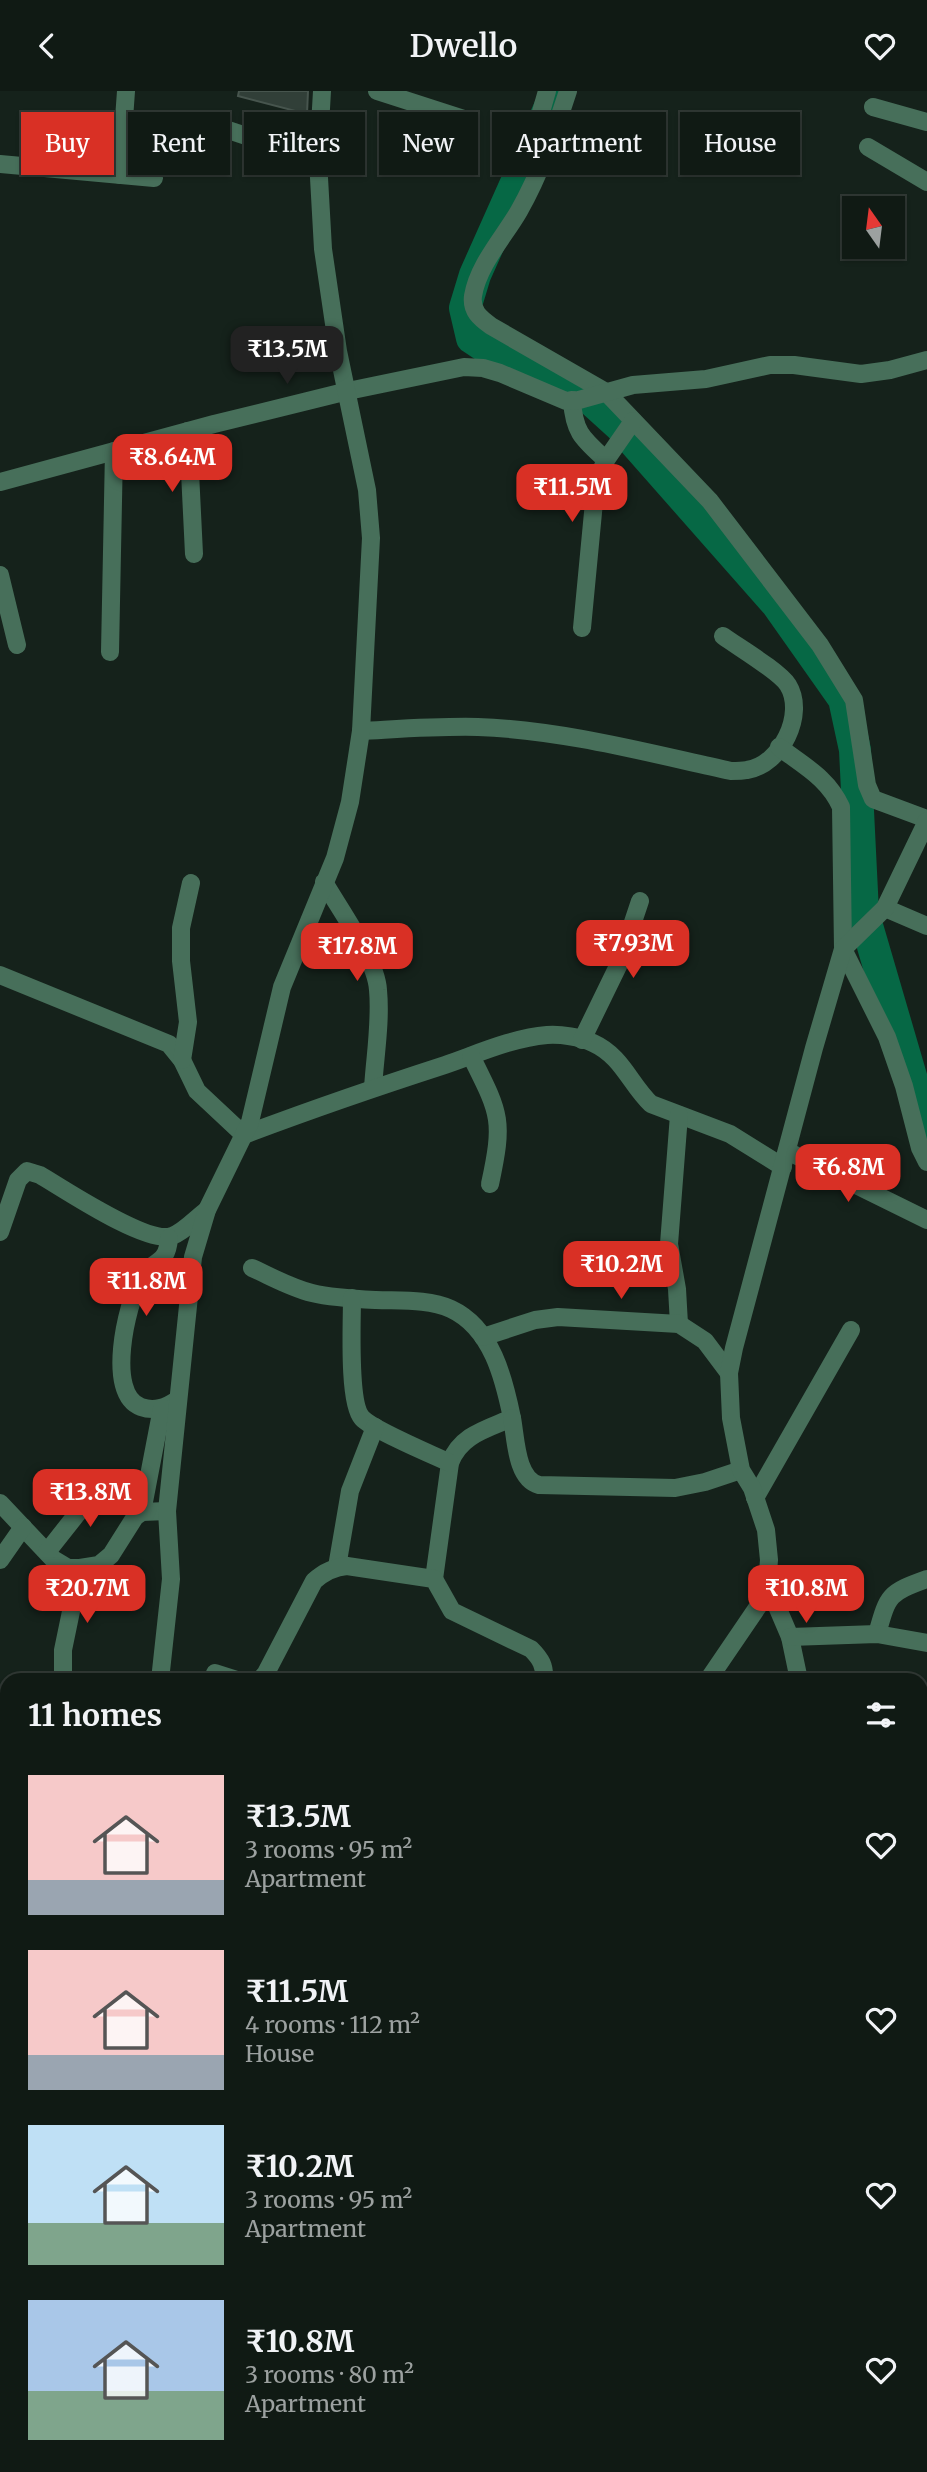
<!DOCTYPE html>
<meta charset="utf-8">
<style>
:root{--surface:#101a14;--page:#19231d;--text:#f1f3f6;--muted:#9ca1a0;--line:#303834;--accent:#d93025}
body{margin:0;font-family:Merriweather,serif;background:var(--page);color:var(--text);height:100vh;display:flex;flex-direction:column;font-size:26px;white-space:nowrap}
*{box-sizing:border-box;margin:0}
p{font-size:23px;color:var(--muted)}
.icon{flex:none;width:38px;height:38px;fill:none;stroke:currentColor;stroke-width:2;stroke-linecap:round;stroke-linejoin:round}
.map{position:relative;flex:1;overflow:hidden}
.side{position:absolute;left:0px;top:1582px;width:928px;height:800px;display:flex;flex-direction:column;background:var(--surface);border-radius:21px 21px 0 0;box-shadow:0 2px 5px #0004,0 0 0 2px var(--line)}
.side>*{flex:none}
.hud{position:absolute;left:21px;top:21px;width:886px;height:63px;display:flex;gap:14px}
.needle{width:46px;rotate:346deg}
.controls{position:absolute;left:842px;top:105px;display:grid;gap:14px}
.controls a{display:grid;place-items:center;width:63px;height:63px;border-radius:0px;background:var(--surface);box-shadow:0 2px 5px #0004,0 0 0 2px var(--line);font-size:35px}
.price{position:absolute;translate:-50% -60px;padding:0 16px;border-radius:14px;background:var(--accent);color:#fff;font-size:23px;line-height:46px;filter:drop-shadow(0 2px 4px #0008)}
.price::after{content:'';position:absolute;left:50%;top:42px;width:21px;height:16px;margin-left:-10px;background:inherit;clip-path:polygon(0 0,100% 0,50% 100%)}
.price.selected{background:#222;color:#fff}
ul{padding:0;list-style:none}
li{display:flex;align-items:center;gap:21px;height:175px;padding:0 28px}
li span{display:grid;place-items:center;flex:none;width:196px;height:140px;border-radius:0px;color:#555}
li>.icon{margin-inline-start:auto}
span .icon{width:84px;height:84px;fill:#fffc;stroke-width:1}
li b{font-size:30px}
h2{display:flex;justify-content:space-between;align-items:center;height:84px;padding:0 28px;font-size:30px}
.pill{padding:0 24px;border-radius:0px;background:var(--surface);box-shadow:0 2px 5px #0004,0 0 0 2px var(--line);font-size:24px;line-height:63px}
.pill.selected{background:var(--accent);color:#fff}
header{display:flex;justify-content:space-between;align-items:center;height:91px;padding:0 28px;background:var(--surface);font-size:32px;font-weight:600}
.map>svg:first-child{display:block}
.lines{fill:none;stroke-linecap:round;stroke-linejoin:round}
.river{stroke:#066845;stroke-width:32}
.building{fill:#313f38;stroke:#47554e;stroke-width:2}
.minor{stroke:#476f5a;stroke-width:18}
</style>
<header><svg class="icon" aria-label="back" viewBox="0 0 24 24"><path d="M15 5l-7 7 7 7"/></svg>Dwello<svg class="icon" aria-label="heart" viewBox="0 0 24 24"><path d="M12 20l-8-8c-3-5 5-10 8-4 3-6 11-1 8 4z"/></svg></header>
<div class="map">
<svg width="927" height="2381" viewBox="0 0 927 2381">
<rect width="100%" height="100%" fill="#15221b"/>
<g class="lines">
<!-- river -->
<polyline class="river" points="557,0 475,184 465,217 472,247 514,275 577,296 620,335 777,513 844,608 855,659 863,821 927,1040"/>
</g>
<!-- building -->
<polygon class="building" points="239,0 308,0 307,23 238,5"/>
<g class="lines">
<!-- minor -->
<g class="minor">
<polyline points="377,0 464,28"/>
<polyline points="547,0 539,28 554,40"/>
<path d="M568,0c-13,40 -28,83 -49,120 -15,26 -41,54 -46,85 -2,15 7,22 18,30l115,66 104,109 110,144 34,55 13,85 6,14 54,20"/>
<polyline points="873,16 927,31"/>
<polyline points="201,30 318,69"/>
<polyline points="868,56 927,91"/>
<polyline points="0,73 154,87"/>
<polyline points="120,84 126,0"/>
<path d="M572,309c2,33 11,39 34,60"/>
<polyline points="188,340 194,463"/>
<polyline points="0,391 214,333 348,300 464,276 483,277 500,282 566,310 579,309 633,294 706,288 770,274 794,274 861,283 890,279 927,269"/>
<polyline points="0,484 17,554"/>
<polyline points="582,537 596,390 606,369 633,330"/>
<polyline points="110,561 114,360"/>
<path d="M361,640c39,-2 78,-5 117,-4 85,3 170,26 253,44 5,0 11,0 16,-1 34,-5 59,-56 41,-85 -9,-14 -50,-38 -65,-49"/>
<path d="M779,656c25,19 49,31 62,60l2,142 44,88 17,49 16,62 7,14"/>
<path d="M324,791c16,28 52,77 54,108 3,32 -3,66 -5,98"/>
<polyline points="885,817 927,835"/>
<path d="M0,884l169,69 13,16 15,31 47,44c66,-25 133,-48 201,-70 32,-11 67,-27 102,-30 14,-1 33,2 46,8 29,13 37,41 58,61l79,30 53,33"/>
<polyline points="582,949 619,873 640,810"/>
<path d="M471,965c29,58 33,63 19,128"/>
<polyline points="182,969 188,931 181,870 181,837 191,792"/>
<polyline points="787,1060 927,1129"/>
<path d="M0,1141l18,-52 9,-9 13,4c24,14 107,70 132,61 12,-4 24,-18 35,-26"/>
<path d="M169,1147c-2,30 -18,20 -29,42 -13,24 -35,114 1,127 14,5 25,0 36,-7"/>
<path d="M252,1177c20,9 39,20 60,25 21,5 43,6 64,7 24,1 53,-1 75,9 41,19 53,70 61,109 -25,11 -52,17 -62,45l-16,116"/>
<path d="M352,1207c0,24 -4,105 10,120 11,12 69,36 88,45"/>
<polyline points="679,1233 677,1198 669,1153 679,1024"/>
<polyline points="483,1246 535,1229 558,1226 679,1233 705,1250 729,1282"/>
<path d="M512,1327c4,21 4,61 27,67l136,3 30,-6 36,-12"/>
<polyline points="755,1407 851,1239"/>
<polyline points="0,1412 53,1468 68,1477 80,1477 99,1474 111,1464 135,1426 142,1421 167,1420"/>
<polyline points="142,1421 162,1317"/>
<polyline points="47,1461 103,1390"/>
<polyline points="0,1469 23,1436"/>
<polyline points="337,1476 350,1400 375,1336"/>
<polyline points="767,1492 790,1546 799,1589"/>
<path d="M877,1543c11,-39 11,-41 50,-55"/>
<polyline points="790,1546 877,1543 927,1552"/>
<polyline points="215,1582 237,1589"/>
<polyline points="63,1589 63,1559 80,1477"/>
<polyline points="160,1589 171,1488 167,1420 193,1166 207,1119 250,1031 282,896 335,767 350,711 361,640 371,447 367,399 338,260 323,158 318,69 322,0"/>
<path d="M260,1589l6,-7 48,-92c10,-9 20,-14 33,-15l87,13 18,32 79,38c10,10 14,17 13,31"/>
<polyline points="708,1589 759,1514 767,1492 769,1469 766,1439 752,1397 741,1379 731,1327 729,1282 734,1257 814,957 843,858 885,817 927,730"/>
<polyline points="920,1631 927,1627"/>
<polyline points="0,1672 7,1679"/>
<polyline points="0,1996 7,1983"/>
<polyline points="920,2059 927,2061"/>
<polyline points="0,2189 7,2190"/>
<polyline points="192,2375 194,2381"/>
<polyline points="395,2375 397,2381"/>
<polyline points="539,2375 546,2381"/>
<polyline points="63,2381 66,2375"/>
<polyline points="704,2381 705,2375"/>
</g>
</g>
</svg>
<div class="controls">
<a><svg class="needle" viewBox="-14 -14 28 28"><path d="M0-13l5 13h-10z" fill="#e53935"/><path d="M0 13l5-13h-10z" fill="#9ca1a0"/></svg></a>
</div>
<b class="price selected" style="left:287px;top:295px">₹13.5M</b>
<b class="price" style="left:172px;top:403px">₹8.64M</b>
<b class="price" style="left:572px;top:433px">₹11.5M</b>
<b class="price" style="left:633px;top:889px">₹7.93M</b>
<b class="price" style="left:357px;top:892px">₹17.8M</b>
<b class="price" style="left:848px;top:1113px">₹6.8M</b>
<b class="price" style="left:621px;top:1210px">₹10.2M</b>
<b class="price" style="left:146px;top:1227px">₹11.8M</b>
<b class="price" style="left:90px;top:1438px">₹13.8M</b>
<b class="price" style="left:87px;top:1534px">₹20.7M</b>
<b class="price" style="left:806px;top:1534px">₹10.8M</b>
<div class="hud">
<a class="pill selected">Buy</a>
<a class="pill">Rent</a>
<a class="pill">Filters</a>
<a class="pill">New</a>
<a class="pill">Apartment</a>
<a class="pill">House</a>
</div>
<section class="side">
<h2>11 homes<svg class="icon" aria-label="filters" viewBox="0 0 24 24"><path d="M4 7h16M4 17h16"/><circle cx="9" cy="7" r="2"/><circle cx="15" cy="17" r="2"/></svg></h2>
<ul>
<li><span style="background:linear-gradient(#f6c9c9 75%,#9aa5b1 0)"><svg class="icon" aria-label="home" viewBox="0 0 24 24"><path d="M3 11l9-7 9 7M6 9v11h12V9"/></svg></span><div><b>₹13.5M</b><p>3 rooms · 95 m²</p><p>Apartment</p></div><svg class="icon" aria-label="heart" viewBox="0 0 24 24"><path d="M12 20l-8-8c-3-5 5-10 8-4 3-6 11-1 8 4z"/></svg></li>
<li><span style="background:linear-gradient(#f6c9c9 75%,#9aa5b1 0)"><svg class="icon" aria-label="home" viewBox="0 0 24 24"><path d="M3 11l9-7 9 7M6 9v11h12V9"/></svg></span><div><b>₹11.5M</b><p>4 rooms · 112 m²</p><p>House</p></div><svg class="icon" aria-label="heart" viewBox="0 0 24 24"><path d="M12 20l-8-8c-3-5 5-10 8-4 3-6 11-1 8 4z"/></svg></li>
<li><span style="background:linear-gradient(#bfe0f5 70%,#7fa58c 0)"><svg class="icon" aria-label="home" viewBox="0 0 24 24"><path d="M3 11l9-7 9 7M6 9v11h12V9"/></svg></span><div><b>₹10.2M</b><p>3 rooms · 95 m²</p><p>Apartment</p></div><svg class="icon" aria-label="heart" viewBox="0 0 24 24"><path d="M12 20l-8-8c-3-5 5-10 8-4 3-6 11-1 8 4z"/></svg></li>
<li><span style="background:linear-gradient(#a9c7e8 65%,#7fa58c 0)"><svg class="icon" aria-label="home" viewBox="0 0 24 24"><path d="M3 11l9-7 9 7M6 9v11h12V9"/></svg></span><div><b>₹10.8M</b><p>3 rooms · 80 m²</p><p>Apartment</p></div><svg class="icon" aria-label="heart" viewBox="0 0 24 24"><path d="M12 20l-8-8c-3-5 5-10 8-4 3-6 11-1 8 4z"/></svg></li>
</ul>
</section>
</div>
